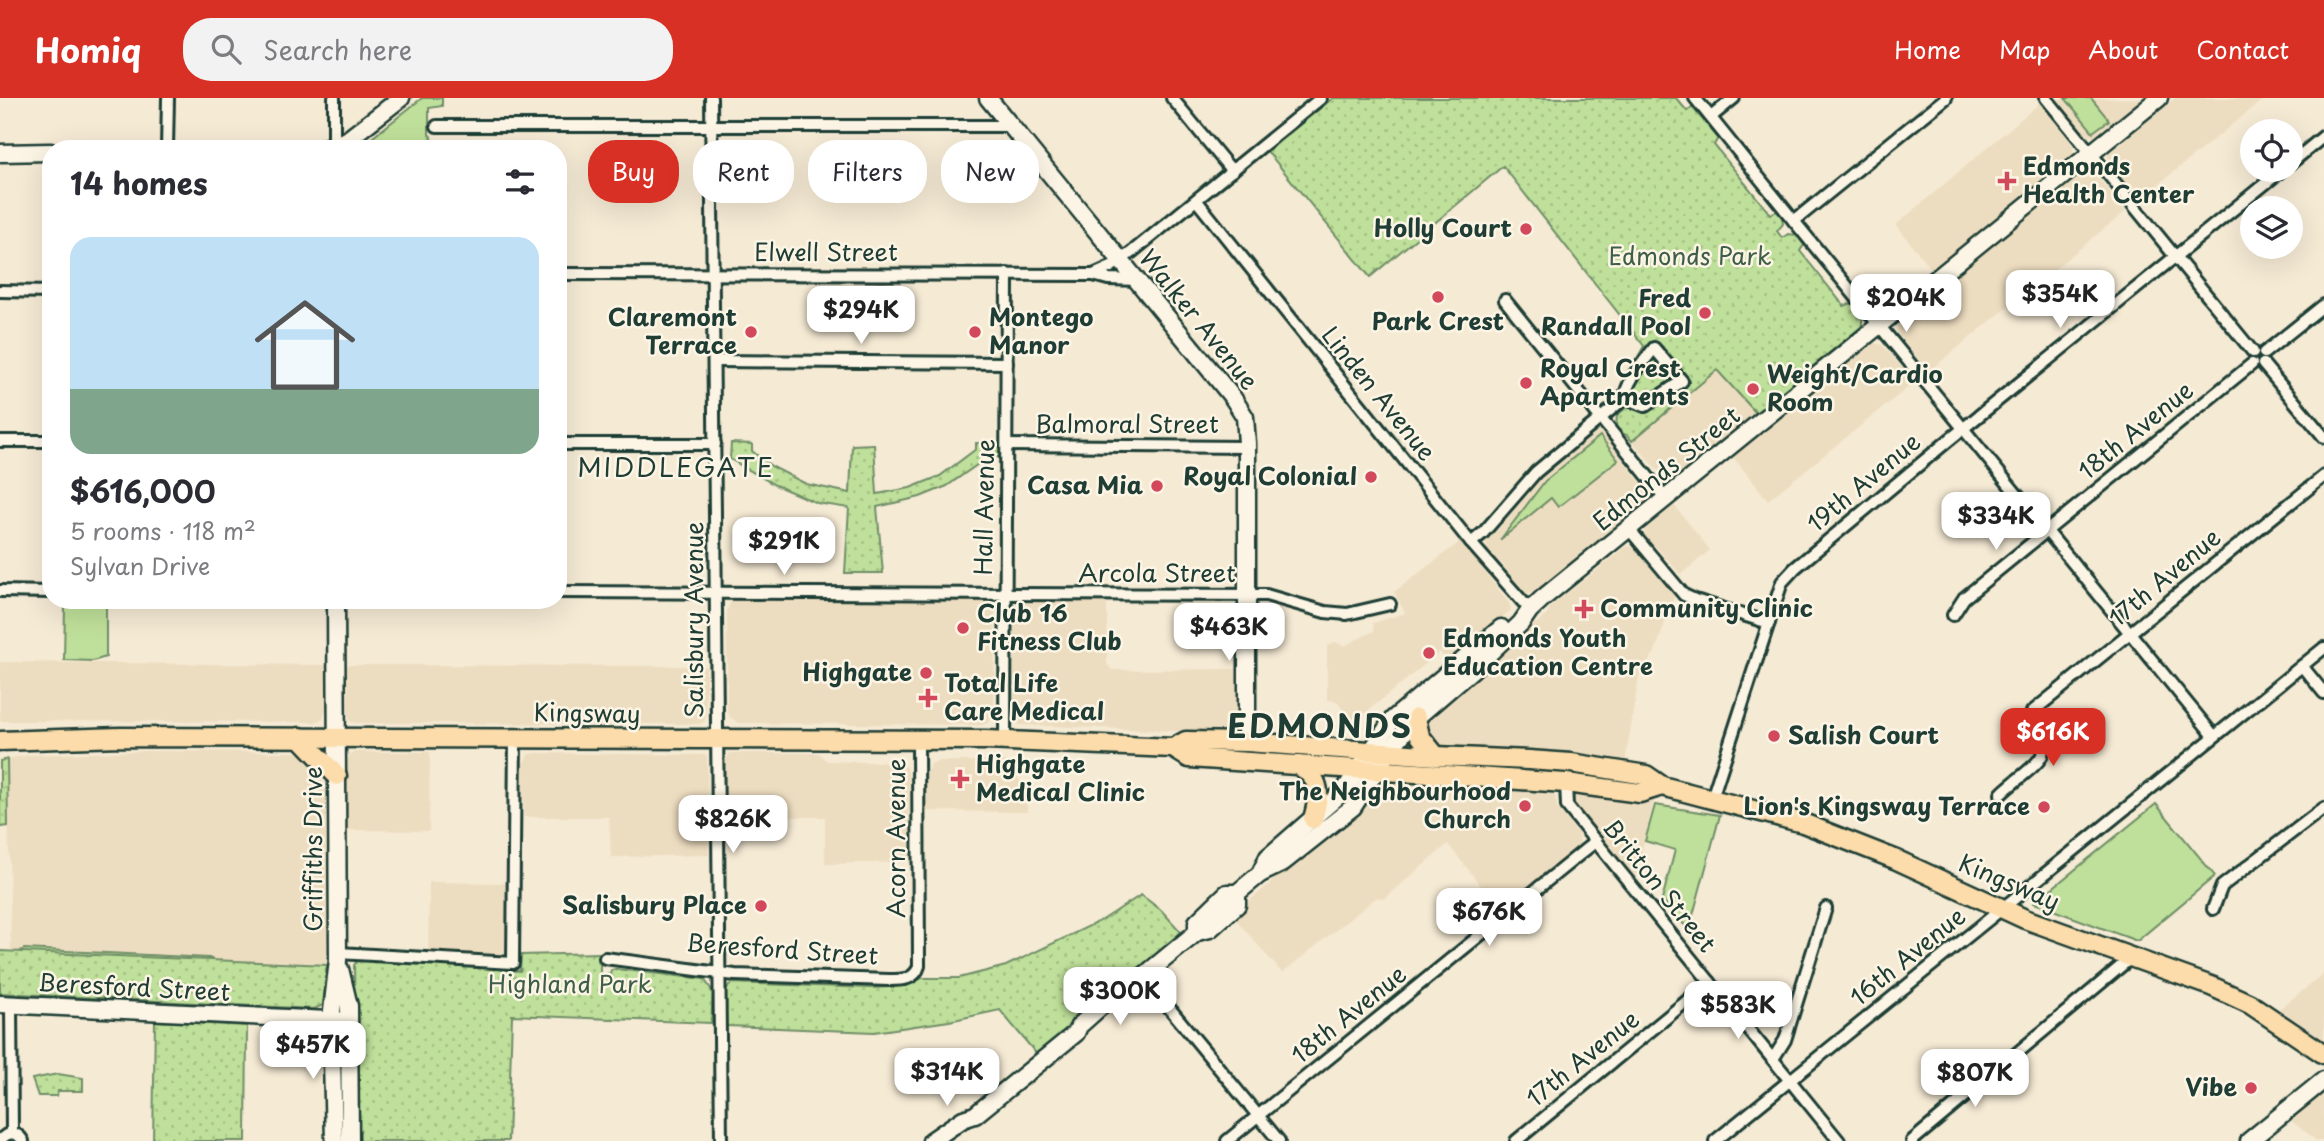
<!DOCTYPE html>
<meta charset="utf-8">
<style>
:root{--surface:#fff;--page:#f2f2f3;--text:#2b2b33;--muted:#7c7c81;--accent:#d93025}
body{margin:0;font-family:"Playpen Sans",sans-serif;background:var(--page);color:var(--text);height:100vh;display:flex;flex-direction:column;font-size:26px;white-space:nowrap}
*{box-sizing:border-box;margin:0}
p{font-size:23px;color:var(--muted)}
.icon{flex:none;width:38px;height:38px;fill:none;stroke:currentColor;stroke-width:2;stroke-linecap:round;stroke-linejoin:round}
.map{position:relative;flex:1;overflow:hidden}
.drawer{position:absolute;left:42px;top:42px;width:525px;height:469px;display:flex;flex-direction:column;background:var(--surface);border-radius:28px;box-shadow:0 7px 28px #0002}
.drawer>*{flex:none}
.guide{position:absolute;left:588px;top:42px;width:665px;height:63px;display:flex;gap:14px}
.tools{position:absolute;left:2240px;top:21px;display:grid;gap:14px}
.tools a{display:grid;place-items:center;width:63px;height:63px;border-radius:50%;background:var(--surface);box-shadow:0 7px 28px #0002;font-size:35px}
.price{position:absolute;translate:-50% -60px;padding:0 16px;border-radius:14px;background:#fff;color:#222;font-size:23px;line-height:46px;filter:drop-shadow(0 2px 4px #0008)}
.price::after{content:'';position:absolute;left:50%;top:42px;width:21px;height:16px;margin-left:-10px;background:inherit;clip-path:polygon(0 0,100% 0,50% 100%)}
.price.on{background:var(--accent);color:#fff}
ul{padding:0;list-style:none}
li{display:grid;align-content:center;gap:14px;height:371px;padding:0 28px}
li span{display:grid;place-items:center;height:217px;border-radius:21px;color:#555}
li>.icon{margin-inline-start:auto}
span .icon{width:126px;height:126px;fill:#fffc;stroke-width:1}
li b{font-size:30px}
h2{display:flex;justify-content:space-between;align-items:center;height:84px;padding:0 28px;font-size:30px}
.pill{padding:0 24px;border-radius:28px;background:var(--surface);box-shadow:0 7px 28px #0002;font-size:24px;line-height:63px}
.pill.on{background:var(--accent);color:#fff}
header{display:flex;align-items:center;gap:42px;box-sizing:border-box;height:98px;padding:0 35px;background:var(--accent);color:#fff}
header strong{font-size:33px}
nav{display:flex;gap:38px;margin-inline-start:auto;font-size:24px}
.search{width:490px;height:63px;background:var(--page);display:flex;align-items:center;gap:18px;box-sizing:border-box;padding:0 24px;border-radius:28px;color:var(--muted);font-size:26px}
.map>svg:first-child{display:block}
.built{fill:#edddc0}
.grass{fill:#bfe09a;stroke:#6f8e67;stroke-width:2}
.park{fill:url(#park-dots);stroke:#6f8e67;stroke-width:2}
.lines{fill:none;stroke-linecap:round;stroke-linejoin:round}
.street-casing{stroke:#1f3d34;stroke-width:16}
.secondary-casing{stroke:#1f3d34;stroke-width:21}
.primary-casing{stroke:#1f3d34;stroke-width:23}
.street{stroke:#fcf5e5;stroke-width:10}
.secondary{stroke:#fcf5e5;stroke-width:16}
.primary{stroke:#fcdcab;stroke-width:18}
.poi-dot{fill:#d1495b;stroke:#fcf5e5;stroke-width:2.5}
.labels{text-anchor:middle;stroke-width:5;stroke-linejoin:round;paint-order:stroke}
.poi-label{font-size:24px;font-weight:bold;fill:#1f3d34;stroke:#fcf5e5;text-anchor:start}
.street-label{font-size:24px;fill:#1f3d34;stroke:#fcf5e5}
.park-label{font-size:24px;fill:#3f5e48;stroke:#fcf5e5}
.neighbourhood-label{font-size:26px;letter-spacing:2px;fill:#1f3d34;stroke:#fcf5e5}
.district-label{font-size:32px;font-weight:bold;letter-spacing:2px;fill:#1f3d34;stroke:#fcf5e5}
</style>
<header>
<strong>Homiq</strong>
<div class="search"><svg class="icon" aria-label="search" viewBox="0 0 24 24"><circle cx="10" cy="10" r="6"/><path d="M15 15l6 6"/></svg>Search here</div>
<nav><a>Home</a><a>Map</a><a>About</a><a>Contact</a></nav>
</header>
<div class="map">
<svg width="2324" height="1043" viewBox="0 0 2324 1043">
<defs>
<pattern id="park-dots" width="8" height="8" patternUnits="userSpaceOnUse" patternTransform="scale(1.75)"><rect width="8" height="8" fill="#bfe09a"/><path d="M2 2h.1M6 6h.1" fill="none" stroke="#a4c185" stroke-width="1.8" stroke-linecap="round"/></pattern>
</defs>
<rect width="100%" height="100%" fill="#f5ead4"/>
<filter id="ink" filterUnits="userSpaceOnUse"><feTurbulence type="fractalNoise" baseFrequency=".0143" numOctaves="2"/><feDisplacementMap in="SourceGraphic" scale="14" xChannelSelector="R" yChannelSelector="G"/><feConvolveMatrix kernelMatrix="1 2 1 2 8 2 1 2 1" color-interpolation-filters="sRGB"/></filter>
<g filter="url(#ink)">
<!-- built -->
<g class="built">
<polygon points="2143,0 2093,39 2085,36 2057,1"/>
<polygon points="2175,0 2265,0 2139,102 2109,63 2108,56"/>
<polygon points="2040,5 2073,47 2073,57 1932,172 1896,127"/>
<polygon points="2089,73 2094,75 2126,113 1928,274 1897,235 1896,231 1898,225 2084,74"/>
<polygon points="1874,245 1882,247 1915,284 1768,402 1733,359"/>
<polygon points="1717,272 1756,315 1673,382 1667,383 1632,343"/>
<polygon points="1592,333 1605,334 1611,341 1612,348 1647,392 1649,399 1535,494 1527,496 1523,494 1501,465 1494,463 1487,453 1486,442 1494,432 1500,429 1532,387"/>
<polygon points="1674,407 1710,452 1681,477 1656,449 1647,446 1643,441 1646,430"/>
<polygon points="1461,443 1509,505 1511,512 1448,564 1440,554 1354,624 1336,603 1327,602 1327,548 1335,544 1344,548 1374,533 1373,525 1405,515 1394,494"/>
<polygon points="1627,448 1635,449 1675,496 1655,554 1639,578 1625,665 1552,655 1432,646 1423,625 1428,617 1529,526 1537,525 1546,518 1550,509"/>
<polygon points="738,501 990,502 995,511 994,619 988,625 981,627 738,625 730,619 727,613 727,512 731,503"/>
<polygon points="1022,504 1107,504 1107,566 1112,572 1238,571 1237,631 1228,635 1019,627 1013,618 1014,511 1016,506"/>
<polygon points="0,564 327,567 326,612 323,620 316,624 0,623"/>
<polygon points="347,567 706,568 706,619 704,624 699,626 355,625 350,623 348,616"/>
<polygon points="143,653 296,654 307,658 318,669 326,697 327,867 11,855 7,661 28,657"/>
<polygon points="356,654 430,654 429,733 348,732 347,662 350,657"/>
<polygon points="537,655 707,657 709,757 611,759 609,719 524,719 523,666 529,656"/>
<polygon points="730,655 819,655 827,663 902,665 907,670 909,678 910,764 825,766 825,719 725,719 725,662"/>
<polygon points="1006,663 1026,691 1027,714 926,713 926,675 931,666 939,663"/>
<polygon points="1384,682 1551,692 1555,697 1557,709 1579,737 1580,748 1529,790 1524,790 1503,806 1500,812 1448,746 1384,801 1377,799 1282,875 1232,817 1355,715 1378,685"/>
<polygon points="1580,695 1655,698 1635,781 1575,706 1574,699"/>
<polygon points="429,784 507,785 507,850 503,857 428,856"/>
<polygon points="2324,876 2324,942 2279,911"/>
<polygon points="2324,992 2324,1043 2317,1043 2289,1021"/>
</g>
<!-- grass -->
<g class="grass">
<polygon points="422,0 442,0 442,8 429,10 429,36 432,40 433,48 419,51 358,51"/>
<polygon points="2065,0 2091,0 2109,22 2093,34"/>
<polygon points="1600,338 1618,362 1558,409 1551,400 1500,442 1545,383"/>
<polygon points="68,504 106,505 106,559 93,563 64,562 65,507"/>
<polygon points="2156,706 2215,778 2137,843 2034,805"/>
<polygon points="1655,707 1720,717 1689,832 1662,802 1675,752 1645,743"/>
<polygon points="24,851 209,860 213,862 214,881 10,859"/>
</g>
<!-- park -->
<g class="park">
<polygon points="1333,0 1676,0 1687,13 1692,9 1718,40 1714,47 1770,116 1777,113 1782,119 1783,126 1777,133 1782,140 1788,136 1797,137 1804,147 1800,153 1844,208 1852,205 1862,217 1862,228 1756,315 1717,272 1632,343 1627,337 1621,335 1616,329 1617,317 1627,309 1617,297 1644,248 1503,68 1370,179 1267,53"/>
<polygon points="731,345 752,346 752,353 771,368 806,386 850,395 852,347 874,346 877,396 910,390 940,378 976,351 976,345 1004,346 1004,359 988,359 947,388 920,399 877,409 883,475 845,475 849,410 817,405 775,387 730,361"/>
<polygon points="7,661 8,728 0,729 0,663"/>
<path d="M1141,797l20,15 20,22 -142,125 -39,-47 -51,11 -75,11 -147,-6c-5,-13 -6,-34 5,-43l139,5 35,-2 16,-8h37l47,-12 98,-47z"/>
<polygon points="0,853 327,867 323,907 314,911 0,895"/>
<polygon points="600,855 600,876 610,876 611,872 616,871 704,881 713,894 711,925 512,917 508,1043 357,1043 354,867 359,861 365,859 520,873 521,857"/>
<polygon points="155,923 247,928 246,1043 153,1043"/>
<polygon points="58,976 83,980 83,993 58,993 57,998 38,998 32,981"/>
</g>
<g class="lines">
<!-- street casing -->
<g class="street-casing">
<g id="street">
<polyline points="711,0 721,1043"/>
<polyline points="1172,0 1232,73"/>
<polyline points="1695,0 1794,123 2214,638"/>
<polyline points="2046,0 2253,254"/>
<polyline points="1711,19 1734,0"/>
<polyline points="437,28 1010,28"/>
<polyline points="334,48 334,0"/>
<polyline points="167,51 168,0"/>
<polyline points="2291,65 2324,38"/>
<polyline points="1197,103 1471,445 1530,512"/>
<polyline points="1794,123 1946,0"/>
<polyline points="558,176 1093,177 1111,169 1132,154 1321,0"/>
<polyline points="1093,177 1108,181 1138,182"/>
<polyline points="0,193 51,194"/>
<polyline points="1505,202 1666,401"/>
<polyline points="2264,255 2324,207"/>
<polyline points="715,263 1007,265"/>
<polyline points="2263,266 2324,339"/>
<polyline points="0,343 51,343"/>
<polyline points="558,346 715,346"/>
<polyline points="1007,347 1247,349"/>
<polyline points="1629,431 1684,497 1695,502 1769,525"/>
<path d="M1471,445l12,-10 53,-61 89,-74c1,-17 19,-36 29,-50l28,33 -37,25 -20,-8"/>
<polyline points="0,493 51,494"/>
<polyline points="558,494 1266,497 1325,514 1347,516 1390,506"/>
<polyline points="1953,517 1964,500 2252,266"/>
<polyline points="2302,568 2324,595"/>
<polyline points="1005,643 1007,176"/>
<polyline points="1566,685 1567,708 1839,1043"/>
<path d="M2001,696c9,-10 38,-29 41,-39 4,-14 -15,-24 -10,-43l292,-236"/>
<polyline points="1712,700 1782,484 1795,470 1949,342 2282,72"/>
<polyline points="2213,811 2222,788 2324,710"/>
<polyline points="338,855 513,865 515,640"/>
<path d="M605,860l130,17 154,5c13,0 26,0 30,-14l-1,-226"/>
<polyline points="1143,878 1279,1043"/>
<polyline points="11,906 12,1035"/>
<polyline points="1773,961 1785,942 1826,810"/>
<path d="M0,1043c7,-10 17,-10 23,0"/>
<polyline points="1227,1043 1596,743"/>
<polyline points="1516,1043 1710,884"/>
<polyline points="1715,1043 2324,550"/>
<polyline points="1912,1043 2132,859"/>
</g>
</g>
<!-- secondary casing -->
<g class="secondary-casing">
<g id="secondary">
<polyline points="988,0 1233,300 1245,319 1247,345 1247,644"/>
<polyline points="322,51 347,42 401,0"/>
<polyline points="0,55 51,54"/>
<polyline points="1260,776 1268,759 1344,693 1393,621 1501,530"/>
<polyline points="1197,834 1197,824 1227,795 1237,795 1260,776 1281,766 1353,709 1388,654 1416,620 1473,571 1521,525 1530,512 1543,500 2159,0"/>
<polyline points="340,871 349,908 350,1043"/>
<polyline points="0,906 349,923"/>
<polyline points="334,1043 331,922 338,862 336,502"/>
<polyline points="931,1043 963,1021 975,1017 1076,935 1079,928 1126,886 1134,886 1197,834 1210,831 1237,807 1237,795"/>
<polyline points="2249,1043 2324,982"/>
</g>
</g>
<!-- primary casing -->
<g class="primary-casing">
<g id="primary">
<polyline points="1416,620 1420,638 1436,658"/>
<polyline points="300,639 337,678"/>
<polyline points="0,643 120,639 986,642 1173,650 1186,643 1247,644 1436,658 1529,662 1571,665 1646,677 1662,688 1803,725 1897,762 2025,821 2211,888 2250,906 2324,956"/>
<polyline points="1173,650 1189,660 1566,685 1640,695 1662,688"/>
<path d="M1298,667c25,15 22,29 15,54"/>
</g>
</g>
<!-- street -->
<use href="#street" class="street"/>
<!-- secondary -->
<use href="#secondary" class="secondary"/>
<!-- primary -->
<use href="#primary" class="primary"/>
</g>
</g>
<!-- markers -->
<g class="poi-dot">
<path d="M2003.5 72.5h7v7h7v7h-7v7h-7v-7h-7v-7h7z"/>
<circle cx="1526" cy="131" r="7"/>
<circle cx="1438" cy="199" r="7"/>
<circle cx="1705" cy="215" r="7"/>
<circle cx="751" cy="234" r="7"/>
<circle cx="975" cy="234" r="7"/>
<circle cx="1526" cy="285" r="7"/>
<circle cx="1753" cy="291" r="7"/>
<circle cx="1371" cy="379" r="7"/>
<circle cx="1157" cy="388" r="7"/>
<path d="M1580.5 500.5h7v7h7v7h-7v7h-7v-7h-7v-7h7z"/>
<circle cx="963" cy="530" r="7"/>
<circle cx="1429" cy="555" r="7"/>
<circle cx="926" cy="575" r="7"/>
<path d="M924.5 589.5h7v7h7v7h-7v7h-7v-7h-7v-7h7z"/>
<circle cx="1774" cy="638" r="7"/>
<path d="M956.5 670.5h7v7h7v7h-7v7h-7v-7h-7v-7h7z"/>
<circle cx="1525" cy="708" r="7"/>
<circle cx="2044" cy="709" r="7"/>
<circle cx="761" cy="808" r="7"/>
<circle cx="2251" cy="990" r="7"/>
</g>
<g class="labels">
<!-- poi labels -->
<g class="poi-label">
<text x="2023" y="77">Edmonds<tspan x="2023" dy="28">Health Center</tspan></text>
<text x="1512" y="139" text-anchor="end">Holly Court</text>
<text x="1691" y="209" text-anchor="end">Fred<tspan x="1691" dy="28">Randall Pool</tspan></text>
<text x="737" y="228" text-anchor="end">Claremont<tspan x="737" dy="28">Terrace</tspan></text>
<text x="989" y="228">Montego<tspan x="989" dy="28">Manor</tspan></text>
<text x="1438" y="232" text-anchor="middle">Park Crest</text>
<text x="1540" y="279">Royal Crest<tspan x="1540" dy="28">Apartments</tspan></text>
<text x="1767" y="285">Weight/Cardio<tspan x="1767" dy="28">Room</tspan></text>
<text x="1357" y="387" text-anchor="end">Royal Colonial</text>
<text x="1143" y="396" text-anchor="end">Casa Mia</text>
<text x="1600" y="519">Community Clinic</text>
<text x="977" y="524">Club 16<tspan x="977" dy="28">Fitness Club</tspan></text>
<text x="1443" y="549">Edmonds Youth<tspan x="1443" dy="28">Education Centre</tspan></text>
<text x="912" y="583" text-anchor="end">Highgate</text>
<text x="944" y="594">Total Life<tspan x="944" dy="28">Care Medical</tspan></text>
<text x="1788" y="646">Salish Court</text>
<text x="976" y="675">Highgate<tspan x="976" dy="28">Medical Clinic</tspan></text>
<text x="1511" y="702" text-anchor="end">The Neighbourhood<tspan x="1511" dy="28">Church</tspan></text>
<text x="2030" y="717" text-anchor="end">Lion's Kingsway Terrace</text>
<text x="747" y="816" text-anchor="end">Salisbury Place</text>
<text x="2237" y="998" text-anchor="end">Vibe</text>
</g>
<!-- street labels -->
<g class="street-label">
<text x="826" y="163">Elwell Street</text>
<text transform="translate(1198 222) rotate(51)" y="8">Walker Avenue</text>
<text transform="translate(1378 296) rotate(51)" y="8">Linden Avenue</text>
<text x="1127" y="335">Balmoral Street</text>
<text transform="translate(2136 333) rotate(-39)" y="8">18th Avenue</text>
<text transform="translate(1667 371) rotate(-39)" y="8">Edmonds Street</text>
<text transform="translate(1864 385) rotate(-40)" y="8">19th Avenue</text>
<text transform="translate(985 409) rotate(-89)" y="8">Hall Avenue</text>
<text x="1157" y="484">Arcola Street</text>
<text transform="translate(2165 480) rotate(-40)" y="8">17th Avenue</text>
<text transform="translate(695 522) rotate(-90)" y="8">Salisbury Avenue</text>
<text transform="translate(587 616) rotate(1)" y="8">Kingsway</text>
<text transform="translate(897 740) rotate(-90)" y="8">Acorn Avenue</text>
<text transform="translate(314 751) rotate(-90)" y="8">Griffiths Drive</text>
<text transform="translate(2009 785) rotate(23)" y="8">Kingsway</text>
<text transform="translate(1659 788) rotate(51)" y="8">Britton Street</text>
<text transform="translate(782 852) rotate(4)" y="8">Beresford Street</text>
<text transform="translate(1908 859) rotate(-39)" y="8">16th Avenue</text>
<text transform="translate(134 890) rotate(3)" y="8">Beresford Street</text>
<text transform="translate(1349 917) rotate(-39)" y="8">18th Avenue</text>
<text transform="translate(1583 961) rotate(-39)" y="8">17th Avenue</text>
</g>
<!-- park labels -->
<g class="park-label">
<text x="1690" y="167">Edmonds Park</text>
<text x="570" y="895">Highland Park</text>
</g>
<!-- neighbourhood labels -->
<g class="neighbourhood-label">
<text x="676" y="379">MIDDLEGATE</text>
</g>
<!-- district labels -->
<g class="district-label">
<text x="1320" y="640">EDMONDS</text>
</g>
</g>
</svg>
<div class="tools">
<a><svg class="icon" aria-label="locate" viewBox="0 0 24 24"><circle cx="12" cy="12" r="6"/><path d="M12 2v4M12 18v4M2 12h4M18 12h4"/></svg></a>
<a><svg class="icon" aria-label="layers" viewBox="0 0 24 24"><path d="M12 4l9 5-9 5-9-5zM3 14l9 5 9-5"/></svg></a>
</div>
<b class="price" style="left:2060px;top:232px">$354K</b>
<b class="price" style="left:1906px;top:236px">$204K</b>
<b class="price" style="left:861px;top:248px">$294K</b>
<b class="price" style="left:1996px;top:454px">$334K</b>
<b class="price" style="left:784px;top:479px">$291K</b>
<b class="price" style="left:1229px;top:565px">$463K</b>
<b class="price on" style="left:2053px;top:670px">$616K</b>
<b class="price" style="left:733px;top:757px">$826K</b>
<b class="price" style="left:1489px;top:850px">$676K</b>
<b class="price" style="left:1120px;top:929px">$300K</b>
<b class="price" style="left:1738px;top:943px">$583K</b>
<b class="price" style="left:313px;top:983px">$457K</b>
<b class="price" style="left:947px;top:1010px">$314K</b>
<b class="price" style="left:1975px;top:1011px">$807K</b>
<div class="guide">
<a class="pill on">Buy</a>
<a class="pill">Rent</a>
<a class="pill">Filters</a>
<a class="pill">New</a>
</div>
<section class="drawer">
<h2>14 homes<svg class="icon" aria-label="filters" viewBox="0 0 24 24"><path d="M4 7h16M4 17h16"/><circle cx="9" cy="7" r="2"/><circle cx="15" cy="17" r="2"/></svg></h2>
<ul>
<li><span style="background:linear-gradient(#bfe0f5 70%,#7fa58c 0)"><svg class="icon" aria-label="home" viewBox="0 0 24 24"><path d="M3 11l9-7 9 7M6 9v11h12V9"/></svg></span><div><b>$616,000</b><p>5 rooms · 118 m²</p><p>Sylvan Drive</p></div></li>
</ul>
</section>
</div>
